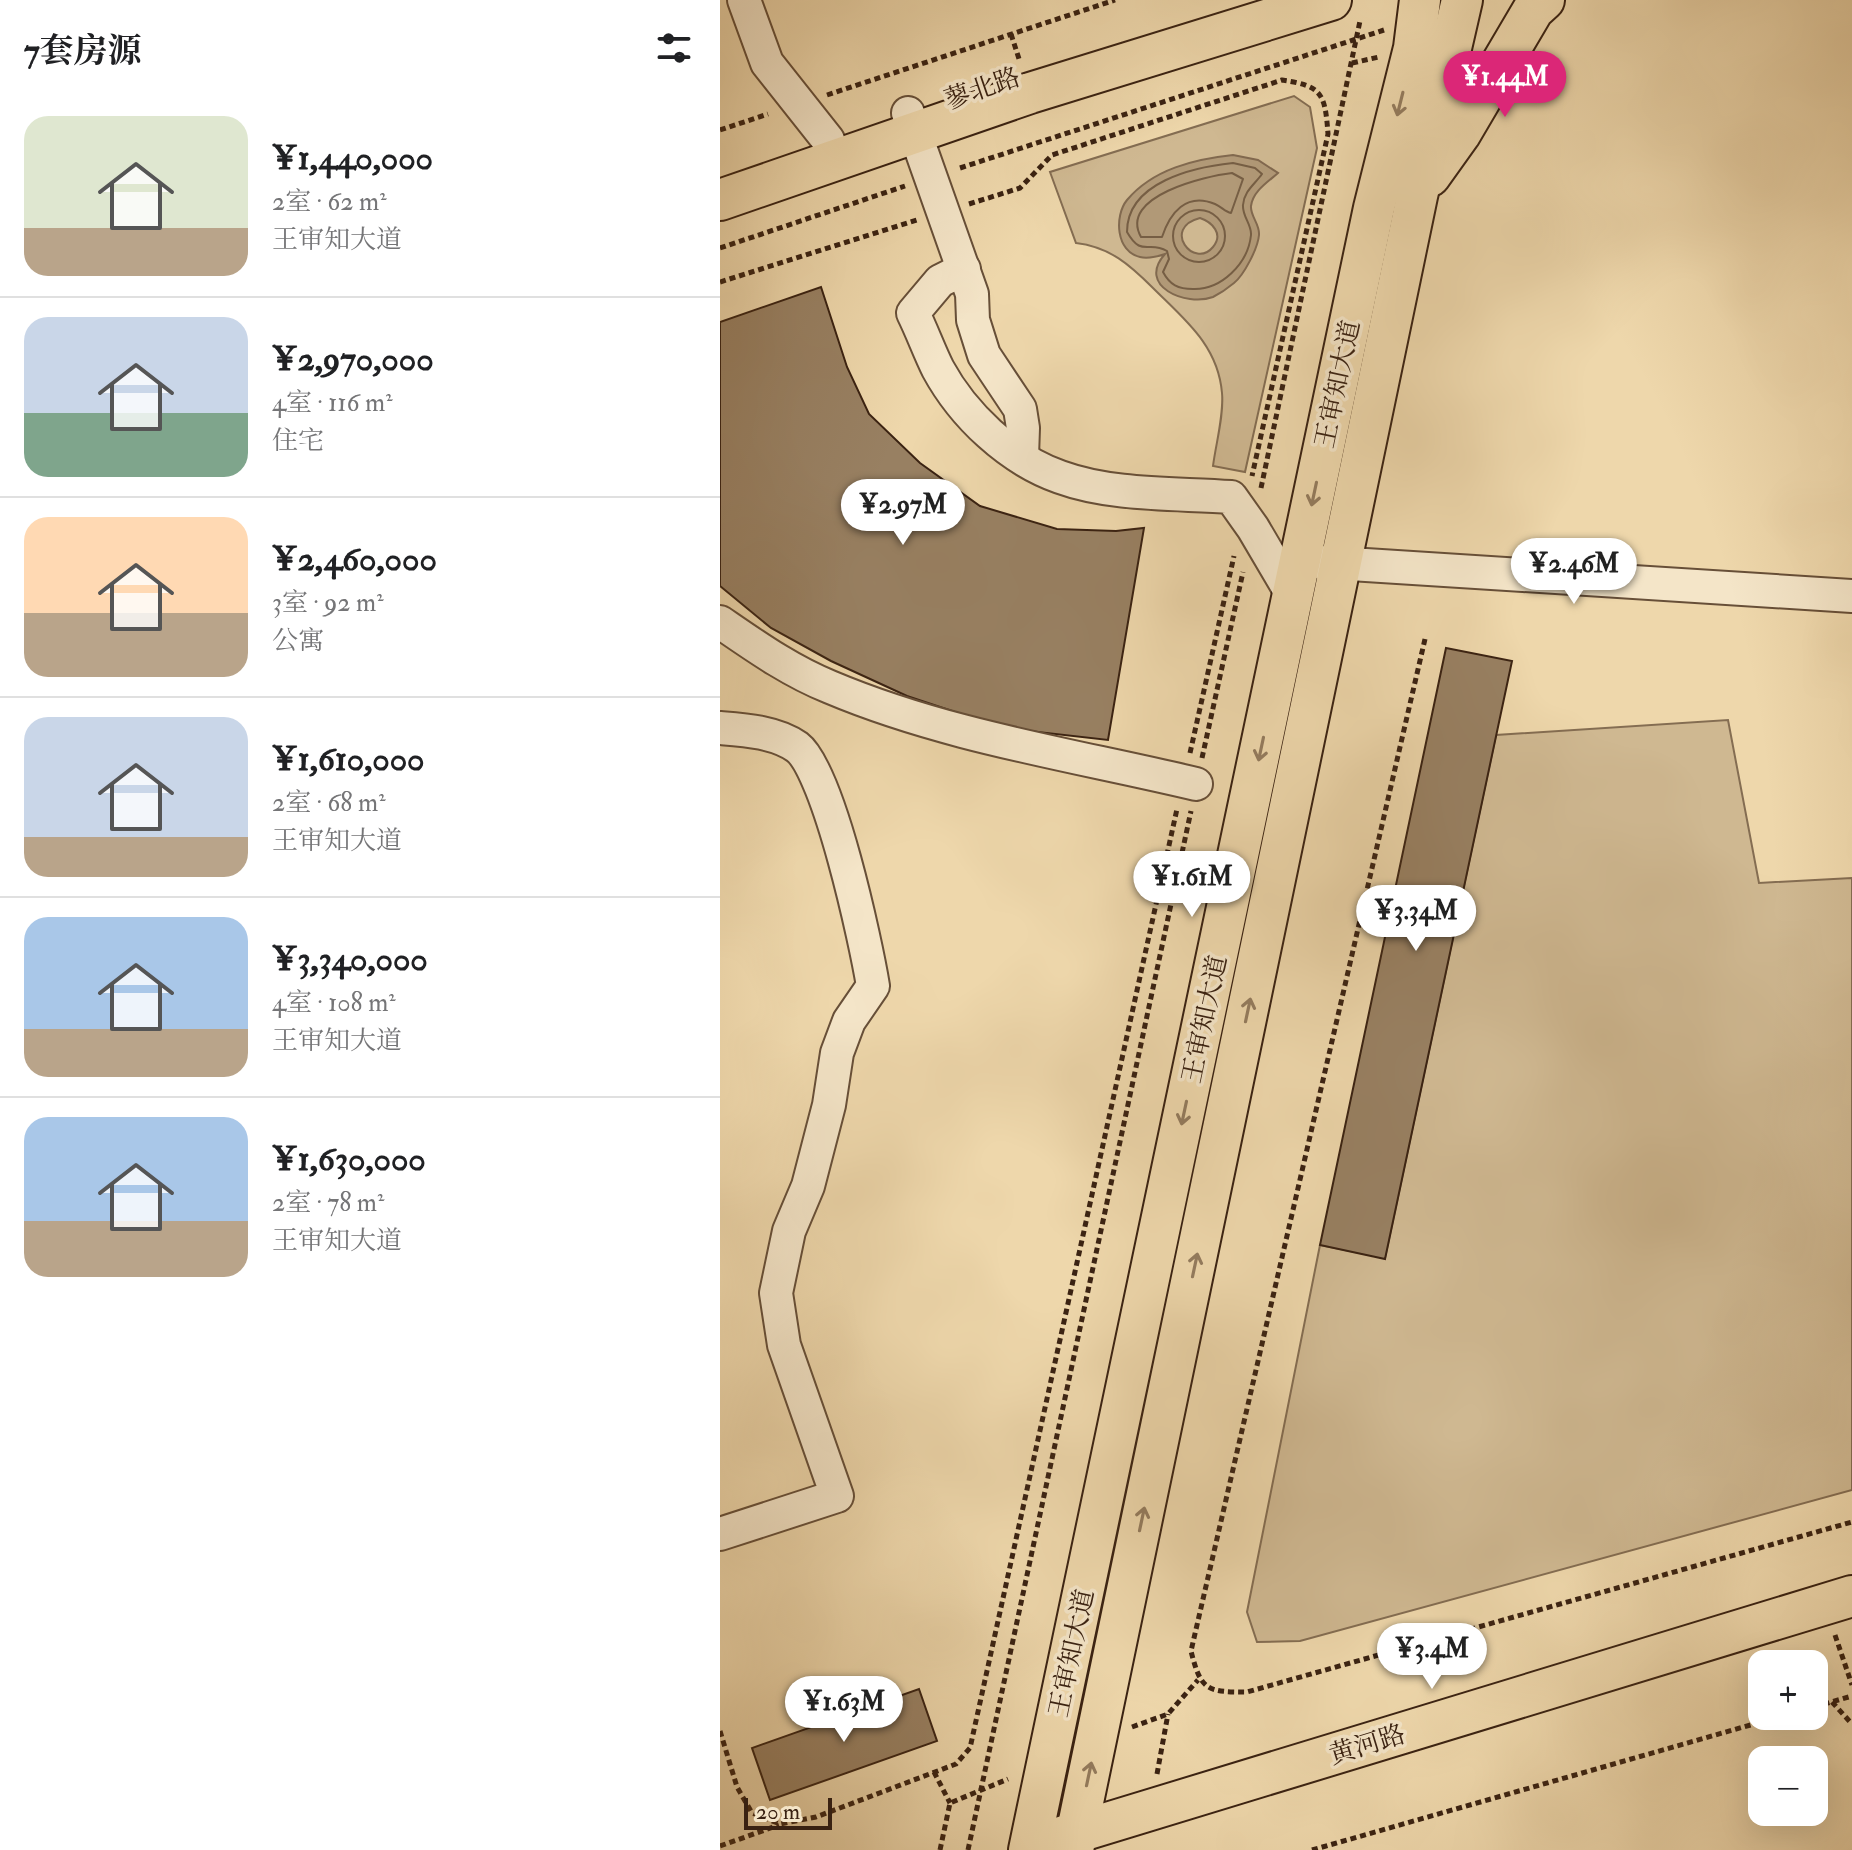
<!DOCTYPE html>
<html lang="zh">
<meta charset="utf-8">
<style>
:root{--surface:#fff;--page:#f6f6f6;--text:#202124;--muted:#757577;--line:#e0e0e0;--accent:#db2777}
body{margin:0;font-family:"IM FELL Double Pica","Noto Serif SC",serif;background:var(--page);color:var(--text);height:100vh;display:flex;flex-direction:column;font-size:30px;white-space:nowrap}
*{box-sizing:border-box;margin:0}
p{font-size:26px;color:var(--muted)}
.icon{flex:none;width:44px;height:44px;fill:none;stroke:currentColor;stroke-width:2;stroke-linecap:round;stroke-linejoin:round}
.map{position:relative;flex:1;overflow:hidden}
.panel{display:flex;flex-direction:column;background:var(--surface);width:720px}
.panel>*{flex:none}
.buttons{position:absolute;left:1028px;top:1650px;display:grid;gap:16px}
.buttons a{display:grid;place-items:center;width:80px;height:80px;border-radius:16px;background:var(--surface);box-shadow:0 8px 32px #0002;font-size:40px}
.scale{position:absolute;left:24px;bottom:20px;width:88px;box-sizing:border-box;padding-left:8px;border:4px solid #3a2212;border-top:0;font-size:22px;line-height:28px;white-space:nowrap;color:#3a2212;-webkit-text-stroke:6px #f4e5c8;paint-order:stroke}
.price{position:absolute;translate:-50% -68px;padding:0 18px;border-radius:28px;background:#fff;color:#222;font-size:26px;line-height:52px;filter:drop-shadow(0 2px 4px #0008)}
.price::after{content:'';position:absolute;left:50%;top:48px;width:24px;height:18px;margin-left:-12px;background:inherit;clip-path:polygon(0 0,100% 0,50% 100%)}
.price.on{background:var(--accent);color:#fff}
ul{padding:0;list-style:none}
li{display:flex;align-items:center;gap:24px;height:200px;padding:0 24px}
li+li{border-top:2px solid var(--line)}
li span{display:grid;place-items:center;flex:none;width:224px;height:160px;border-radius:24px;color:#555}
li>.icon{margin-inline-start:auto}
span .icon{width:96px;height:96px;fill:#fffc;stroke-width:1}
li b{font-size:34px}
h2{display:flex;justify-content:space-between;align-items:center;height:96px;padding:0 24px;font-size:34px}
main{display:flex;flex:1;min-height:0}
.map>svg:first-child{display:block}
.green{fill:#cfb891;stroke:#846d52;stroke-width:2}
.water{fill:#b19977;stroke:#81694f;stroke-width:2;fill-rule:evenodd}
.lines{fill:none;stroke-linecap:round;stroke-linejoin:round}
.shore{stroke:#765e44;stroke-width:2}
.building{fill:#988062;stroke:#3a2212;stroke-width:2}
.minor-casing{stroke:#674f38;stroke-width:36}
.major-casing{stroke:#3a2212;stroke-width:44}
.path{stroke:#3a2212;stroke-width:5;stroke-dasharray:6 4;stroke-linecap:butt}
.minor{stroke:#f4e5c8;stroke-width:32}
.major{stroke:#eed7ab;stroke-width:40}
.oneway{stroke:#947c5e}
.labels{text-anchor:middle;stroke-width:7;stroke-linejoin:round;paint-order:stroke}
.street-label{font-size:26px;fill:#3a2212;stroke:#f4e5c8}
</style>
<main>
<section class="panel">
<h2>7套房源<svg class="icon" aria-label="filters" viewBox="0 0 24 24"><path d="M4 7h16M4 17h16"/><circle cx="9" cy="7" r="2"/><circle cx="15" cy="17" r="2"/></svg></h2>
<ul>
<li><span style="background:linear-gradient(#dfe7d0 70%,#b9a48a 0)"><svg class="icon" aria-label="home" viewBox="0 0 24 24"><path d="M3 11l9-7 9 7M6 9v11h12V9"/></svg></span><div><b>¥1,440,000</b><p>2室 · 62 m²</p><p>王审知大道</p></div></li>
<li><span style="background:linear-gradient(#c9d6e8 60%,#7fa58c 0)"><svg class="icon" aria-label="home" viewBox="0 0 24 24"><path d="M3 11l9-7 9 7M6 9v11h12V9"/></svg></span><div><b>¥2,970,000</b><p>4室 · 116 m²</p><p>住宅</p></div></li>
<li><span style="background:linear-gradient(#ffd9b3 60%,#b9a48a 0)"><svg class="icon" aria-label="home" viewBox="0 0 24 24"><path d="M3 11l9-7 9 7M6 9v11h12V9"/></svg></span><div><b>¥2,460,000</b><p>3室 · 92 m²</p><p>公寓</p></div></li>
<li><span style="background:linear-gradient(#c9d6e8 75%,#b9a48a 0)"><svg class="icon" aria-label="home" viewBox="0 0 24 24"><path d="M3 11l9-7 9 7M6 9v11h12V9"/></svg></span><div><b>¥1,610,000</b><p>2室 · 68 m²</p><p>王审知大道</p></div></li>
<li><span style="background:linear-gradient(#a9c7e8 70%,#b9a48a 0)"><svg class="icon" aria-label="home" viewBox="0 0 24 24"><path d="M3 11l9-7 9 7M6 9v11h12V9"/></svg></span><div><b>¥3,340,000</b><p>4室 · 108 m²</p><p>王审知大道</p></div></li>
<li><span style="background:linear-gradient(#a9c7e8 65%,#b9a48a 0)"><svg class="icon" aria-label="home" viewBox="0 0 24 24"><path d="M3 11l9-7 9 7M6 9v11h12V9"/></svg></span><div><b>¥1,630,000</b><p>2室 · 78 m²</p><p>王审知大道</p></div></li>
</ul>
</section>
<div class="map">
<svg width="1132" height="1850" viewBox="0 0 1132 1850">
<rect width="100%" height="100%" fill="#eed7ab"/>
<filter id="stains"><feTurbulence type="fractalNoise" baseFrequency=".0025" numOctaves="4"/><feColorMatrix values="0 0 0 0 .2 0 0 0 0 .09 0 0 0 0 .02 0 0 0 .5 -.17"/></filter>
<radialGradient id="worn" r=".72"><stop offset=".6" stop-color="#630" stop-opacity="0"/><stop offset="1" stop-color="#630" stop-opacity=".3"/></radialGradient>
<!-- green -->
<g class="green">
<path d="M574,96l16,11 7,41 -72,324 -32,-6c3,-23 11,-51 9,-73 -4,-48 -38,-74 -69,-105 -23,-23 -43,-41 -77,-45l-26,-71z"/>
<polygon points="1008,720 1039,883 1132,878 1132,1490 580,1641 537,1642 527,1612 600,1245 665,1258 776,735"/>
</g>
<!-- water -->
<path class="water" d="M513,155l25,5 20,13c-10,9 -25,18 -27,33 -1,10 9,18 8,29 -1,13 -15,40 -25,48 -6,5 -15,11 -21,14 -27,10 -77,-11 -48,-43 -6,2 -18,5 -25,3 -24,-5 -26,-41 -13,-57 26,-31 68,-41 106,-45zM480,218c12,4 24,16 13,29 -19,23 -52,-19 -13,-29z"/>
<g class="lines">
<!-- shore -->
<g class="shore">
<path d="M513,163l22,5 7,6c-7,10 -18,17 -19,31 -1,11 9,20 8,30 -3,29 -30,55 -58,54 -15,0 -23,-4 -30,-17l6,-13 -2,-8c-19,-11 -25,7 -40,-19 0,-50 67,-65 106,-69z"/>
<path d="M512,173l11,6 -12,34c-6,-1 -9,-6 -16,-9 -29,-12 -45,9 -53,33h-21c-23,-41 65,-61 91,-64z"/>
<circle cx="479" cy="236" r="26"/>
</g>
</g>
<!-- building -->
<g class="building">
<polygon points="101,287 127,367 149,414 200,463 260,506 337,529 396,531 424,528 388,740 283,728 187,696 111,661 51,628 0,586 0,322"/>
<polygon points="726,648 792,661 665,1259 600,1245"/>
<polygon points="199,1689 217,1741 50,1800 32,1748"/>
</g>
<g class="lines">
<!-- minor casing -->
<g class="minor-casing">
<g id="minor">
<polyline points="24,0 47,63 108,140"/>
<polyline points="188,113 252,294 253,320 264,355 300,409 303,428 302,457"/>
<path d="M244,269l-24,12 -27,32c9,18 16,38 25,56 25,46 71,90 122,108 52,19 115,16 171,20l22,31 40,68"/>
<polyline points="599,562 1132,596"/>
<path d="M0,622c35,24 70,49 110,65 116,49 244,68 366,97"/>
<path d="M0,728c25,2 56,4 77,19 32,24 69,196 76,239l-24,35 -12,32 -8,52 -21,81 -19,45 -13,62 8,52 53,151 -117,38"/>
</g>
</g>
<!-- major casing -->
<g class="major-casing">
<g id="major">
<polyline points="710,176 740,134 813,10 824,0"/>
<polyline points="0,200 310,93 611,0"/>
<polyline points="335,1839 1132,1596"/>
<polyline points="309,1850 654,208 694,48 700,0"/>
<polyline points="353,1850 697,196 742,0"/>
</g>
</g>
<!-- path -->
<g class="path">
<polyline points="291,34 300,62"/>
<polyline points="632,63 659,57"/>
<polyline points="107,95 395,0"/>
<polyline points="0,130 48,114"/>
<polyline points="240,168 664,30"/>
<path d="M249,204l51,-16 32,-33 230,-75c40,6 43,13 46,54l-76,342"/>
<polyline points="0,248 185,186"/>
<polyline points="0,282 197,220"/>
<polyline points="541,488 640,21"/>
<path d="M705,639l-234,1012c10,40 16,41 56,41l605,-170"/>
<polyline points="470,753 514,556"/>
<polyline points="482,758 523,572"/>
<polyline points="1115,1635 1132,1685"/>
<polyline points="1112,1702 1132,1724"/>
<polyline points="1094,1707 1132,1696"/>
<polyline points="412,1727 448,1714 478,1680"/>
<polyline points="0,1731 17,1787 32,1813 60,1824 96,1817 236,1764 250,1748 457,809"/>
<polyline points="214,1772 230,1803"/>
<polyline points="437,1774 448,1714"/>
<polyline points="0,1846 59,1825"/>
<polyline points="220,1850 230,1803 288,1779"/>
<polyline points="248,1850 471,811"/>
<polyline points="592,1850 1062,1716"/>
</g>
<!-- minor -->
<use href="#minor" class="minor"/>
<!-- major -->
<use href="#major" class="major"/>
</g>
<!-- one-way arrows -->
<defs><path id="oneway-shaft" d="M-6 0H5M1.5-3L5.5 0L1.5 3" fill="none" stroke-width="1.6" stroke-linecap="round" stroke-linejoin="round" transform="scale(2)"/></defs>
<g class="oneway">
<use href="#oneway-shaft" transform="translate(680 104) rotate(104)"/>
<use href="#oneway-shaft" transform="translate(594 494) rotate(102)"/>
<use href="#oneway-shaft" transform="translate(541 749) rotate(102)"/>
<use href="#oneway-shaft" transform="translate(528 1010) rotate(-78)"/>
<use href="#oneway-shaft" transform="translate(464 1113) rotate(102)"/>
<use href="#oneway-shaft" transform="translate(475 1265) rotate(-78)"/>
<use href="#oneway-shaft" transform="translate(422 1519) rotate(-78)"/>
<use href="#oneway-shaft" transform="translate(369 1774) rotate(-78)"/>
</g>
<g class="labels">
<!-- street labels -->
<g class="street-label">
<text transform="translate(262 88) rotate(-19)" y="9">蓼北路</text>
<text transform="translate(617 384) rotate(-78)" y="9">王审知大道</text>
<text transform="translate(484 1019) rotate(-78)" y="9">王审知大道</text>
<text transform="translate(351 1653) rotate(-78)" y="9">王审知大道</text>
<text transform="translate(647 1744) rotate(-17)" y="9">黄河路</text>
</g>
</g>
<rect width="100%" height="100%" filter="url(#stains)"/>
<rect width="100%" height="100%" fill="url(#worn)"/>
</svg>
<div class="buttons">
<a>+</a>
<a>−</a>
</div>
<div class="scale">20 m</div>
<b class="price on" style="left:785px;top:119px">¥1.44M</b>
<b class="price" style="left:183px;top:547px">¥2.97M</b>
<b class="price" style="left:854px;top:606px">¥2.46M</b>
<b class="price" style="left:472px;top:919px">¥1.61M</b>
<b class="price" style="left:696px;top:953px">¥3.34M</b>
<b class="price" style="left:712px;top:1691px">¥3.4M</b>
<b class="price" style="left:124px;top:1744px">¥1.63M</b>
</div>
</main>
